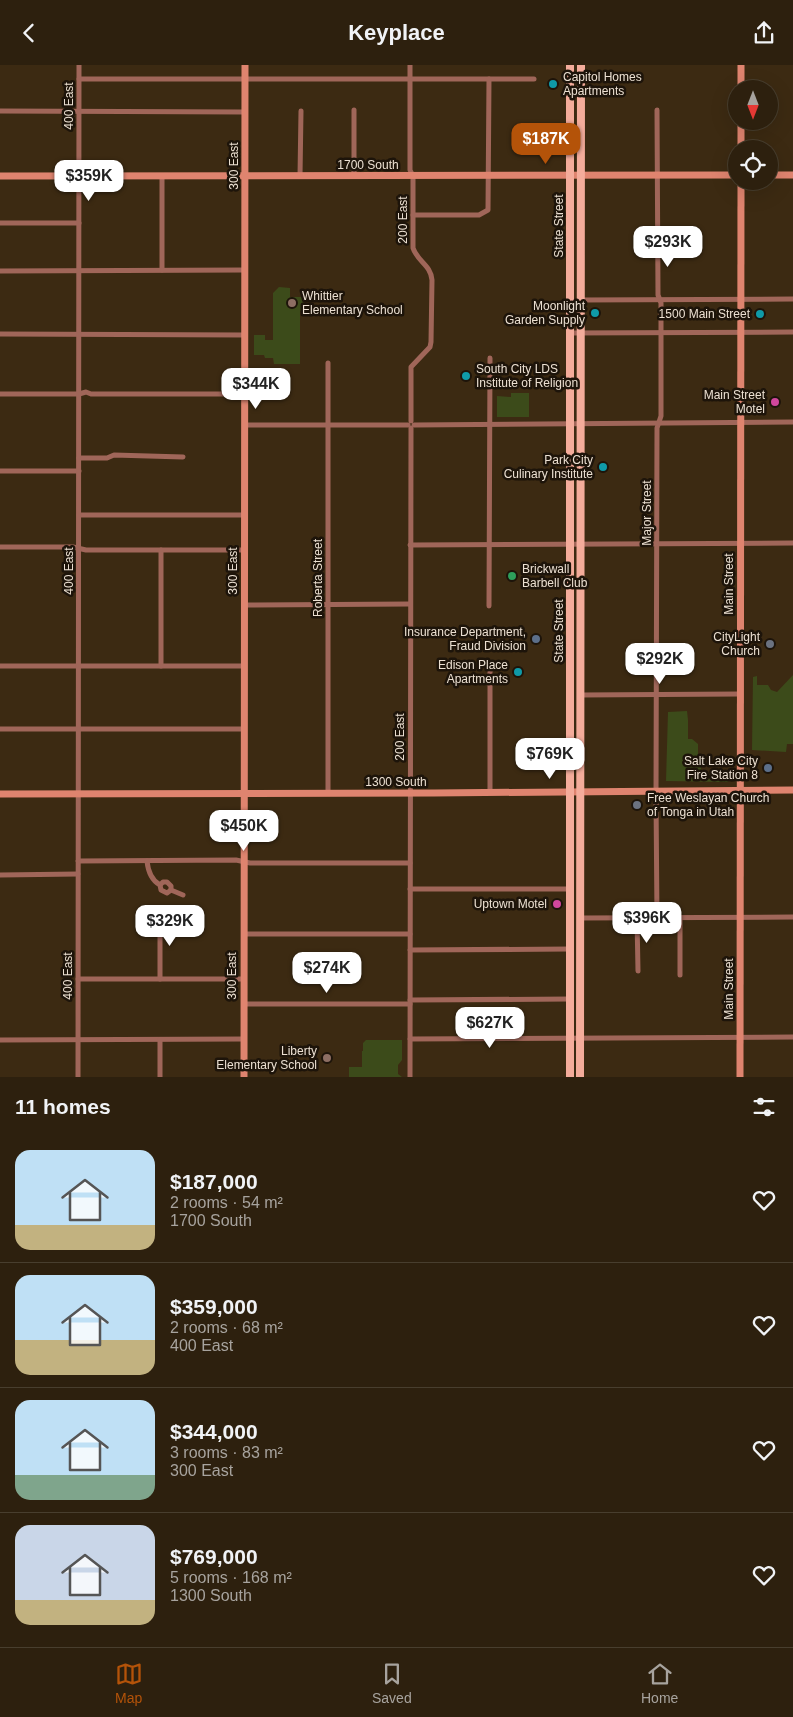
<!DOCTYPE html>
<meta charset="utf-8">
<style>
:root{--surface:#2d200e;--page:#352817;--text:#f1f3f6;--muted:#a7a39e;--line:#483e2e;--accent:#b45309}
body{margin:0;font-family:Arial,sans-serif;background:var(--page);color:var(--text);height:100vh;display:flex;flex-direction:column;font-size:19px;white-space:nowrap}
*{box-sizing:border-box;margin:0}
p{font-size:16px;color:var(--muted)}
.icon{flex:none;width:28px;height:28px;fill:none;stroke:currentColor;stroke-width:2;stroke-linecap:round;stroke-linejoin:round}
.map{position:relative;height:1012px;overflow:hidden}
.panel{display:flex;flex-direction:column;background:var(--surface);flex:1}
.panel>*{flex:none}
.needle{width:32px;rotate:180deg}
.tools{position:absolute;left:728px;top:15px;display:grid;gap:10px}
.tools a{display:grid;place-items:center;width:50px;height:50px;border-radius:50%;background:var(--surface);box-shadow:0 5px 20px #0002,0 0 0 1px var(--line);font-size:25px}
.price{position:absolute;translate:-50% -42px;padding:0 11px;border-radius:10px;background:#fff;color:#222;font-size:16px;line-height:32px;filter:drop-shadow(0 1px 2px #0008)}
.price::after{content:'';position:absolute;left:50%;top:30px;width:15px;height:11px;margin-left:-8px;background:inherit;clip-path:polygon(0 0,100% 0,50% 100%)}
.price.current{background:var(--accent);color:#fff}
ul{padding:0;list-style:none}
li{display:flex;align-items:center;gap:15px;height:125px;padding:0 15px}
li+li{border-top:1px solid var(--line)}
li span{display:grid;place-items:center;flex:none;width:140px;height:100px;border-radius:15px;color:#555}
li>.icon{margin-inline-start:auto}
span .icon{width:60px;height:60px;fill:#fffc;stroke-width:1}
li b{font-size:21px}
h2{display:flex;justify-content:space-between;align-items:center;height:60px;padding:0 15px;font-size:21px}
header{display:flex;justify-content:space-between;align-items:center;height:65px;padding:0 15px;background:var(--surface);font-size:22px;font-weight:700}
.tab-bar{display:flex;justify-content:space-around;align-items:center;height:70px;border-top:1px solid var(--line);background:var(--surface);font-size:14px;color:var(--muted)}
.tab-bar a{display:grid;justify-items:center;gap:2px}
.tab-bar .current{color:var(--accent)}
.map>svg:first-child{display:block}
.green{fill:#3c4b1a}
.lines{fill:none;stroke-linecap:round;stroke-linejoin:round}
.street{stroke:#a06659;stroke-width:5}
.secondary{stroke:#df846f;stroke-width:7}
.primary{stroke:#f4ac9b;stroke-width:8}
.culture-dot{fill:#0f9aa8;stroke:#1d140a;stroke-width:2}
.education-dot{fill:#8d6e63;stroke:#1d140a;stroke-width:2}
.hotel-dot{fill:#d1479c;stroke:#1d140a;stroke-width:2}
.leisure-dot{fill:#2e9e5b;stroke:#1d140a;stroke-width:2}
.service-dot{fill:#5c6f8a;stroke:#1d140a;stroke-width:2}
.worship-dot{fill:#6b7280;stroke:#1d140a;stroke-width:2}
.labels{text-anchor:middle;stroke-width:5;stroke-linejoin:round;paint-order:stroke}
.poi-label{font-size:12px;fill:#ece0d2;stroke:#1d140a;text-anchor:end}
.street-label{font-size:12px;fill:#ece0d2;stroke:#1d140a}
</style>
<header><svg class="icon" aria-label="back" viewBox="0 0 24 24"><path d="M15 5l-7 7 7 7"/></svg>Keyplace<svg class="icon" aria-label="share" viewBox="0 0 24 24"><path d="M12 15V3M7 8l5-5 5 5M5 13v7h14v-7"/></svg></header>
<div class="map">
<svg width="793" height="1012" viewBox="0 0 793 1012">
<rect width="100%" height="100%" fill="#3c2a12"/>
<!-- green -->
<g class="green">
<polygon points="279,222 290,223 290,232 304,232 304,245 300,246 300,299 274,299 273,293 265,293 264,290 254,290 254,270 265,270 265,275 273,275 273,228"/>
<polygon points="511,328 529,328 529,352 497,352 497,331 511,332"/>
<polygon points="793,610 793,679 787,679 786,687 752,685 753,612 757,611 757,620 768,620 771,625 777,627"/>
<polygon points="687,646 688,655 688,674 692,674 698,679 698,696 701,697 701,714 726,714 726,712 728,712 728,717 666,716 668,647"/>
<polygon points="366,975 402,975 402,995 398,1000 398,1009 402,1012 349,1012 349,1002 362,1002 362,986 363,986 363,978"/>
</g>
<g class="lines">
<!-- street -->
<g class="street">
<path d="M410,0v105l3,6v72c4,13 18,17 19,32l-1,62 -1,5 -19,20v54"/>
<polyline points="79,14 534,14"/>
<polyline points="657,45 658,230 661,238 661,351 657,363 656,733 657,853"/>
<polyline points="0,46 245,47"/>
<polyline points="162,111 162,205"/>
<polyline points="300,111 301,46"/>
<polyline points="354,111 354,45"/>
<polyline points="413,150 479,150 488,145 489,14"/>
<polyline points="0,158 79,158"/>
<polyline points="0,206 245,205"/>
<polyline points="580,235 793,234"/>
<polyline points="570,268 793,267"/>
<polyline points="0,269 245,270"/>
<polyline points="328,298 328,728"/>
<polyline points="0,329 79,329 86,327 91,329 245,329"/>
<polyline points="245,360 408,360"/>
<polyline points="414,360 793,357"/>
<polyline points="79,393 107,393 114,390 183,392"/>
<polyline points="0,406 79,406"/>
<polyline points="79,450 245,450"/>
<polyline points="410,480 793,478"/>
<polyline points="0,482 73,482 86,485 245,485"/>
<polyline points="244,540 410,539"/>
<polyline points="489,541 490,293"/>
<polyline points="0,601 244,601"/>
<polyline points="161,601 161,485"/>
<polyline points="490,602 490,726"/>
<polyline points="580,630 740,629"/>
<polyline points="0,664 244,664"/>
<polyline points="78,796 236,795 250,798 410,798"/>
<path d="M147,796c1,10 4,19 13,24l1,5 6,3 4,-3"/>
<polyline points="0,810 78,809"/>
<polyline points="160,820 163,817 167,817 171,821 171,825 183,830"/>
<polyline points="410,824 570,824"/>
<polyline points="580,853 793,852"/>
<polyline points="637,853 638,906"/>
<polyline points="680,853 680,910"/>
<polyline points="244,869 410,869"/>
<polyline points="410,885 570,884"/>
<polyline points="78,914 244,914"/>
<polyline points="160,914 160,850"/>
<polyline points="410,935 570,934"/>
<polyline points="244,939 410,939"/>
<polyline points="410,974 793,972"/>
<polyline points="0,975 244,974"/>
<polyline points="160,975 160,1012"/>
<polyline points="78,1012 79,0"/>
<polyline points="410,1012 411,363"/>
</g>
<!-- secondary -->
<g class="secondary">
<polyline points="741,24 741,0"/>
<polyline points="741,84 741,56"/>
<polyline points="769,110 793,110"/>
<polyline points="0,111 736,110"/>
<polyline points="0,729 434,728 793,725"/>
<polyline points="244,1012 245,0"/>
<polyline points="740,1012 741,116"/>
</g>
<!-- primary -->
<g class="primary">
<polyline points="570,1012 570,0"/>
<polyline points="580,1012 581,0"/>
</g>
</g>
<!-- markers -->
<g class="culture-dot">
<circle cx="553" cy="19" r="5"/>
<circle cx="595" cy="248" r="5"/>
<circle cx="760" cy="249" r="5"/>
<circle cx="466" cy="311" r="5"/>
<circle cx="603" cy="402" r="5"/>
<circle cx="518" cy="607" r="5"/>
</g>
<g class="education-dot">
<circle cx="292" cy="238" r="5"/>
<circle cx="327" cy="993" r="5"/>
</g>
<g class="hotel-dot">
<circle cx="775" cy="337" r="5"/>
<circle cx="557" cy="839" r="5"/>
</g>
<circle class="leisure-dot" cx="512" cy="511" r="5"/>
<g class="service-dot">
<circle cx="536" cy="574" r="5"/>
<circle cx="768" cy="703" r="5"/>
</g>
<g class="worship-dot">
<circle cx="770" cy="579" r="5"/>
<circle cx="637" cy="740" r="5"/>
</g>
<g class="labels">
<!-- poi labels -->
<g class="poi-label">
<text x="563" y="16" text-anchor="start">Capitol Homes<tspan x="563" dy="14">Apartments</tspan></text>
<text x="302" y="235" text-anchor="start">Whittier<tspan x="302" dy="14">Elementary School</tspan></text>
<text x="585" y="245">Moonlight<tspan x="585" dy="14">Garden Supply</tspan></text>
<text x="750" y="253">1500 Main Street</text>
<text x="476" y="308" text-anchor="start">South City LDS<tspan x="476" dy="14">Institute of Religion</tspan></text>
<text x="765" y="334">Main Street<tspan x="765" dy="14">Motel</tspan></text>
<text x="593" y="399">Park City<tspan x="593" dy="14">Culinary Institute</tspan></text>
<text x="522" y="508" text-anchor="start">Brickwall<tspan x="522" dy="14">Barbell Club</tspan></text>
<text x="526" y="571">Insurance Department,<tspan x="526" dy="14">Fraud Division</tspan></text>
<text x="760" y="576">CityLight<tspan x="760" dy="14">Church</tspan></text>
<text x="508" y="604">Edison Place<tspan x="508" dy="14">Apartments</tspan></text>
<text x="758" y="700">Salt Lake City<tspan x="758" dy="14">Fire Station 8</tspan></text>
<text x="647" y="737" text-anchor="start">Free Weslayan Church<tspan x="647" dy="14">of Tonga in Utah</tspan></text>
<text x="547" y="843">Uptown Motel</text>
<text x="317" y="990">Liberty<tspan x="317" dy="14">Elementary School</tspan></text>
</g>
<!-- street labels -->
<g class="street-label">
<text transform="translate(69 41) rotate(-90)" y="4">400 East</text>
<text x="368" y="104">1700 South</text>
<text transform="translate(234 101) rotate(-90)" y="4">300 East</text>
<text transform="translate(403 155) rotate(-90)" y="4">200 East</text>
<text transform="translate(559 161) rotate(-90)" y="4">State Street</text>
<text transform="translate(647 448) rotate(-90)" y="4">Major Street</text>
<text transform="translate(69 506) rotate(-90)" y="4">400 East</text>
<text transform="translate(233 506) rotate(-90)" y="4">300 East</text>
<text transform="translate(318 513) rotate(-90)" y="4">Roberta Street</text>
<text transform="translate(729 519) rotate(-90)" y="4">Main Street</text>
<text transform="translate(559 566) rotate(-90)" y="4">State Street</text>
<text transform="translate(400 672) rotate(-90)" y="4">200 East</text>
<text x="396" y="721">1300 South</text>
<text transform="translate(68 911) rotate(-90)" y="4">400 East</text>
<text transform="translate(232 911) rotate(-90)" y="4">300 East</text>
<text transform="translate(729 924) rotate(-90)" y="4">Main Street</text>
</g>
</g>
</svg>
<div class="tools">
<a><svg class="needle" viewBox="-14 -14 28 28"><path d="M0-13l5 13h-10z" fill="#e53935"/><path d="M0 13l5-13h-10z" fill="#a7a39e"/></svg></a>
<a><svg class="icon" aria-label="locate" viewBox="0 0 24 24"><circle cx="12" cy="12" r="6"/><path d="M12 2v4M12 18v4M2 12h4M18 12h4"/></svg></a>
</div>
<b class="price current" style="left:546px;top:100px">$187K</b>
<b class="price" style="left:89px;top:137px">$359K</b>
<b class="price" style="left:668px;top:203px">$293K</b>
<b class="price" style="left:256px;top:345px">$344K</b>
<b class="price" style="left:660px;top:620px">$292K</b>
<b class="price" style="left:550px;top:715px">$769K</b>
<b class="price" style="left:244px;top:787px">$450K</b>
<b class="price" style="left:647px;top:879px">$396K</b>
<b class="price" style="left:170px;top:882px">$329K</b>
<b class="price" style="left:327px;top:929px">$274K</b>
<b class="price" style="left:490px;top:984px">$627K</b>
</div>
<section class="panel">
<h2>11 homes<svg class="icon" aria-label="filters" viewBox="0 0 24 24"><path d="M4 7h16M4 17h16"/><circle cx="9" cy="7" r="2"/><circle cx="15" cy="17" r="2"/></svg></h2>
<ul>
<li><span style="background:linear-gradient(#bfe0f5 75%,#c2b280 0)"><svg class="icon" aria-label="home" viewBox="0 0 24 24"><path d="M3 11l9-7 9 7M6 9v11h12V9"/></svg></span><div><b>$187,000</b><p>2 rooms · 54 m²</p><p>1700 South</p></div><svg class="icon" aria-label="heart" viewBox="0 0 24 24"><path d="M12 20l-8-8c-3-5 5-10 8-4 3-6 11-1 8 4z"/></svg></li>
<li><span style="background:linear-gradient(#bfe0f5 65%,#c2b280 0)"><svg class="icon" aria-label="home" viewBox="0 0 24 24"><path d="M3 11l9-7 9 7M6 9v11h12V9"/></svg></span><div><b>$359,000</b><p>2 rooms · 68 m²</p><p>400 East</p></div><svg class="icon" aria-label="heart" viewBox="0 0 24 24"><path d="M12 20l-8-8c-3-5 5-10 8-4 3-6 11-1 8 4z"/></svg></li>
<li><span style="background:linear-gradient(#bfe0f5 75%,#7fa58c 0)"><svg class="icon" aria-label="home" viewBox="0 0 24 24"><path d="M3 11l9-7 9 7M6 9v11h12V9"/></svg></span><div><b>$344,000</b><p>3 rooms · 83 m²</p><p>300 East</p></div><svg class="icon" aria-label="heart" viewBox="0 0 24 24"><path d="M12 20l-8-8c-3-5 5-10 8-4 3-6 11-1 8 4z"/></svg></li>
<li><span style="background:linear-gradient(#c9d6e8 75%,#c2b280 0)"><svg class="icon" aria-label="home" viewBox="0 0 24 24"><path d="M3 11l9-7 9 7M6 9v11h12V9"/></svg></span><div><b>$769,000</b><p>5 rooms · 168 m²</p><p>1300 South</p></div><svg class="icon" aria-label="heart" viewBox="0 0 24 24"><path d="M12 20l-8-8c-3-5 5-10 8-4 3-6 11-1 8 4z"/></svg></li>
</ul>
</section>
<nav class="tab-bar">
<a class="current"><svg class="icon" aria-label="map" viewBox="0 0 24 24"><path d="M3 6l6-2 6 2 6-2v14l-6 2-6-2-6 2zM9 4v14M15 6v14"/></svg>Map</a>
<a><svg class="icon" aria-label="saved" viewBox="0 0 24 24"><path d="M7 4h10v16l-5-4-5 4z"/></svg>Saved</a>
<a><svg class="icon" aria-label="home" viewBox="0 0 24 24"><path d="M3 11l9-7 9 7M6 9v11h12V9"/></svg>Home</a>
</nav>
